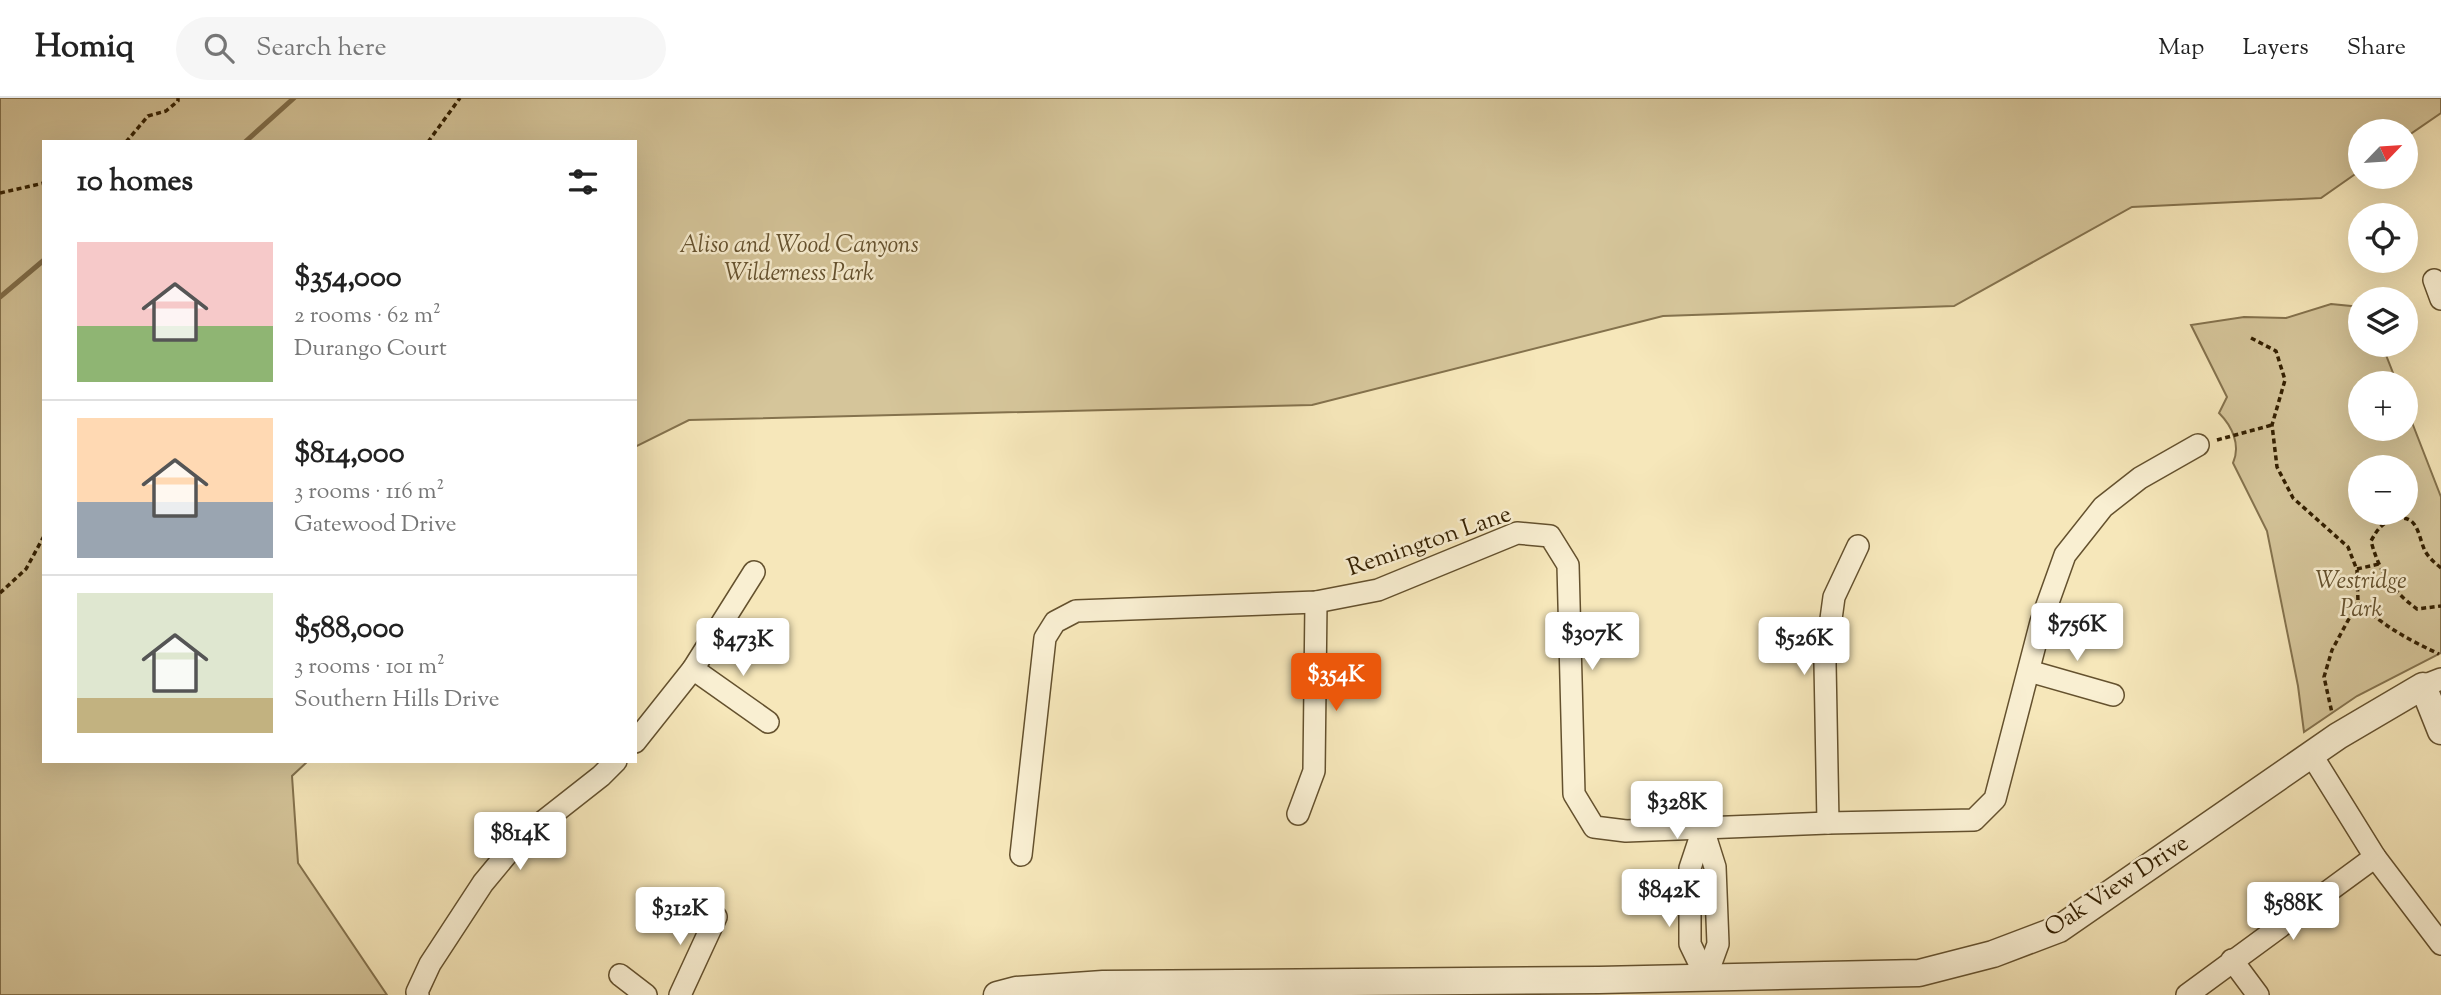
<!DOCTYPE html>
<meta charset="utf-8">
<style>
:root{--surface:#fff;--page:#f6f6f6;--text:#222;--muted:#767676;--line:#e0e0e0;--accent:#ea580c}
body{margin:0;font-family:"Sorts Mill Goudy",serif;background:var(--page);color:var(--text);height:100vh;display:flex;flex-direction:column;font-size:26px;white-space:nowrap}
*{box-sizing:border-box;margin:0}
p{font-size:23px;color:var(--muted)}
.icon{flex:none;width:38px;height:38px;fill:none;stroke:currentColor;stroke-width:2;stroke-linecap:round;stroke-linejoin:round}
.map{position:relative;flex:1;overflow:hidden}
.panel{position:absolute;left:42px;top:42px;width:595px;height:623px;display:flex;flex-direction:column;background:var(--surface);border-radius:0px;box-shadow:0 7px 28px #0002}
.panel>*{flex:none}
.needle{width:46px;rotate:65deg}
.fabs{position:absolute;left:2348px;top:21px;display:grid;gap:14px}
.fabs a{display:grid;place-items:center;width:70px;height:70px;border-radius:50%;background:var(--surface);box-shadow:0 7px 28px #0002;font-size:35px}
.price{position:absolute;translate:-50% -60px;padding:0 16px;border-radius:7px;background:#fff;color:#222;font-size:23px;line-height:46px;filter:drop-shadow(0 2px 4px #0008)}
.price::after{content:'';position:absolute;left:50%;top:42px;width:21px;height:16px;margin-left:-10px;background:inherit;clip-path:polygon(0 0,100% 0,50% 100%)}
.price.active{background:var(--accent);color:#fff}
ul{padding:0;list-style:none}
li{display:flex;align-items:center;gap:21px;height:175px;padding:0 35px}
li+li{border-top:2px solid var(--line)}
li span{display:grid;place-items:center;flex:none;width:196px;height:140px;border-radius:0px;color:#555}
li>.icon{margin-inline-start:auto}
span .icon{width:84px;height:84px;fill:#fffc;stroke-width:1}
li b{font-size:30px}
h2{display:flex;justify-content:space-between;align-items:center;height:84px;padding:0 35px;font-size:30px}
header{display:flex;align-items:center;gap:42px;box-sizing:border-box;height:98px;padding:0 35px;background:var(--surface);border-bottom:2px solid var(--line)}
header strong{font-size:33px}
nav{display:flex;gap:38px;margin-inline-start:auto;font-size:24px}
.search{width:490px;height:63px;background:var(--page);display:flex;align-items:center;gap:18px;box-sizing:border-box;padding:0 24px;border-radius:38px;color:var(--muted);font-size:26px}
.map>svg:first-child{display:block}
.green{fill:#d5c59a;stroke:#84724d;stroke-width:2;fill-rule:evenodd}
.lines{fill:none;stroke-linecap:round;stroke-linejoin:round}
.stream{stroke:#806e4a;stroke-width:5}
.minor-casing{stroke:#64512e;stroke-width:24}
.tertiary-casing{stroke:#64512e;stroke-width:29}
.path{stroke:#331f00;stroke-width:3.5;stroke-dasharray:5 3.5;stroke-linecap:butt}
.minor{stroke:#f9efd2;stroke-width:21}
.tertiary{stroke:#f9efd2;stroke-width:26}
.labels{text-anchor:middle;stroke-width:5;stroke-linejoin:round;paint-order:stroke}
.park-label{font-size:24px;font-style:italic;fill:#64512e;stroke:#f9efd2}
.street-label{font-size:24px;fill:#331f00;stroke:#f9efd2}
</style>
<header>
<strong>Homiq</strong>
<div class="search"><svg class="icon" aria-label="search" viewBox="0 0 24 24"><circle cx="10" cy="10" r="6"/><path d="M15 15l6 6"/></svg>Search here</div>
<nav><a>Map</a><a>Layers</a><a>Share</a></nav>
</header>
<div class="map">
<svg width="2441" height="897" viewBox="0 0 2441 897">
<rect width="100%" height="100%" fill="#f6e7ba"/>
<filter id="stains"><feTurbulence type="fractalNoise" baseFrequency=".00286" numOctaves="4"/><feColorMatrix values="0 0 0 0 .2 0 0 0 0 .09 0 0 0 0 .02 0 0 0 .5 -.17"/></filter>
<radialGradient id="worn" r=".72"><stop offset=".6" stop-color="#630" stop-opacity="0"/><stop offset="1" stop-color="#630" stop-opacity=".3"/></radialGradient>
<!-- green -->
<g class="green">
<polygon points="0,0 2441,0 2441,15 2406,39 2406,33 2361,33 2361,72 2321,100 2132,109 1954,208 1663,218 1312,307 689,322 635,349 635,44 44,44 44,663 308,663 292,678 298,765 387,897 0,897"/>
<path d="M2331,206l30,3v38h21l15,38h-36v46h45v-22l35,90v156l-84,43 -53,36 -6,-46 -31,-155 -34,-68c8,-18 -1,-37 -14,-50l8,-16 -36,-72 53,-8 42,1zM2361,369h45v46h-45z"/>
</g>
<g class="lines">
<!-- stream -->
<g class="stream">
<polyline points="245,44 294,0"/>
<polyline points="0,199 44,162"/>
</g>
<!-- minor casing -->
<g class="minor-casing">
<g id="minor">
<polyline points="2434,182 2441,201"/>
<polyline points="693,571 768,624"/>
<polyline points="2029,573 2113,597"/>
<polyline points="2423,588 2441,581"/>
<polyline points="635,644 693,571 754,474"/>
<polyline points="2311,656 2375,759 2441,846"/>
<polyline points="1298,716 1314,673 1316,504"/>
<polyline points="1828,725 1825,565 1834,499 1858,448"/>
<polyline points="1703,731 1690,770 1690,846 1706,879"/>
<polyline points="1703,731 1715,769 1718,846 1706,879"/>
<polyline points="1021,757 1045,540 1055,524 1076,513 1316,504 1378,492 1517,435 1550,438 1568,467 1574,696 1594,729 1626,733 1828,725 1974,722 1995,701 2041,524 2065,457 2103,409 2140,380 2198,347"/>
<polyline points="2232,862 2258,897"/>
<polyline points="620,877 646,897"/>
<polyline points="418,897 417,894 430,866 483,785 517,744 601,678 616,663"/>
<polyline points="680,897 716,819"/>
<polyline points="2187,897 2375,759"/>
</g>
</g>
<!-- tertiary casing -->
<g class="tertiary-casing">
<polyline id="tertiary" points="997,897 1016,892 1103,886 1599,882 1919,875 1993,856 2059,831 2338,638 2423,588 2441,633"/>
</g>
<!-- path -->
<g class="path">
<polyline points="126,44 148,18 166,13 178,3 178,0"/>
<polyline points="428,44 460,0"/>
<polyline points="0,95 44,85"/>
<polyline points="2251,240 2276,253 2285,282 2272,327 2277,369 2293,400 2348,449 2357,472 2358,504 2332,552 2324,579 2332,615"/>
<polyline points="2217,342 2272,327"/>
<path d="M2441,470c-6,-5 -12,-10 -16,-17 -7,-15 -7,-38 -30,-32 -13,3 -18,11 -24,22 8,30 21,50 46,68l24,-3"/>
<polyline points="2357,471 2379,466"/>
<polyline points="0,495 26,471 44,438"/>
<path d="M2359,505c26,24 48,36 80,51"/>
</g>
<!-- minor -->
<use href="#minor" class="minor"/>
<!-- tertiary -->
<use href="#tertiary" class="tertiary"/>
</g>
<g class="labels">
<!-- park labels -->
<g class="park-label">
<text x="799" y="154">Aliso and Wood Canyons<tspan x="799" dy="28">Wilderness Park</tspan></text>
<text x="2361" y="490">Westridge<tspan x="2361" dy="28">Park</tspan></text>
</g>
<!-- street labels -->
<g class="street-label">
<text transform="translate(1429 442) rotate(-19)" y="8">Remington Lane</text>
<text transform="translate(2116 787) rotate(-33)" y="8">Oak View Drive</text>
</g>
</g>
<rect width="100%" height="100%" filter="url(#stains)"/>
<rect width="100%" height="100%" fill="url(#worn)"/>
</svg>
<div class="fabs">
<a><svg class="needle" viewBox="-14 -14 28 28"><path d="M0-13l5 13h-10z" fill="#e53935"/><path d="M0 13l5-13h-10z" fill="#767676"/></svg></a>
<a><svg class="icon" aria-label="locate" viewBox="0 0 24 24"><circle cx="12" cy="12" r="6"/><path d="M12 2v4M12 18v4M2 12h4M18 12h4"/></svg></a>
<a><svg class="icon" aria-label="layers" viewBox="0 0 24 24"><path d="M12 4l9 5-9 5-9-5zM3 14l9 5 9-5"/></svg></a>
<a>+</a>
<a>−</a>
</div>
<b class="price" style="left:2077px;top:565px">$756K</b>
<b class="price" style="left:1592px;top:574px">$307K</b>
<b class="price" style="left:1804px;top:579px">$526K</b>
<b class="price" style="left:743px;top:580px">$473K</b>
<b class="price active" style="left:1336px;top:615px">$354K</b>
<b class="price" style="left:1677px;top:743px">$328K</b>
<b class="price" style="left:520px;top:774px">$814K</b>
<b class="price" style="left:1669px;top:831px">$842K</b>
<b class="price" style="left:2293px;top:844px">$588K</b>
<b class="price" style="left:680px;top:849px">$312K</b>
<section class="panel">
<h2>10 homes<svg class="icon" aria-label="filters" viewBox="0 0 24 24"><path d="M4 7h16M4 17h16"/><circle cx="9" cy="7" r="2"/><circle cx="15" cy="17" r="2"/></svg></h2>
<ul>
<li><span style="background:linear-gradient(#f6c9c9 60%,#8fb573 0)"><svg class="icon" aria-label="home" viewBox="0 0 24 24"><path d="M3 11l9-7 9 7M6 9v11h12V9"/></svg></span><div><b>$354,000</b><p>2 rooms · 62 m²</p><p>Durango Court</p></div></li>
<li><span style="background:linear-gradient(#ffd9b3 60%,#9aa5b1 0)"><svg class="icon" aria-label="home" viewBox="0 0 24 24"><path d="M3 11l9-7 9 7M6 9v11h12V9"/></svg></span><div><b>$814,000</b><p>3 rooms · 116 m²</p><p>Gatewood Drive</p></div></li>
<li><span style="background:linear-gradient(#dfe7d0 75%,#c2b280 0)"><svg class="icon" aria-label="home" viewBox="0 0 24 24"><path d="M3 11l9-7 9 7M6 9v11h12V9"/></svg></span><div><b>$588,000</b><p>3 rooms · 101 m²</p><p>Southern Hills Drive</p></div></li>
</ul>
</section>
</div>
